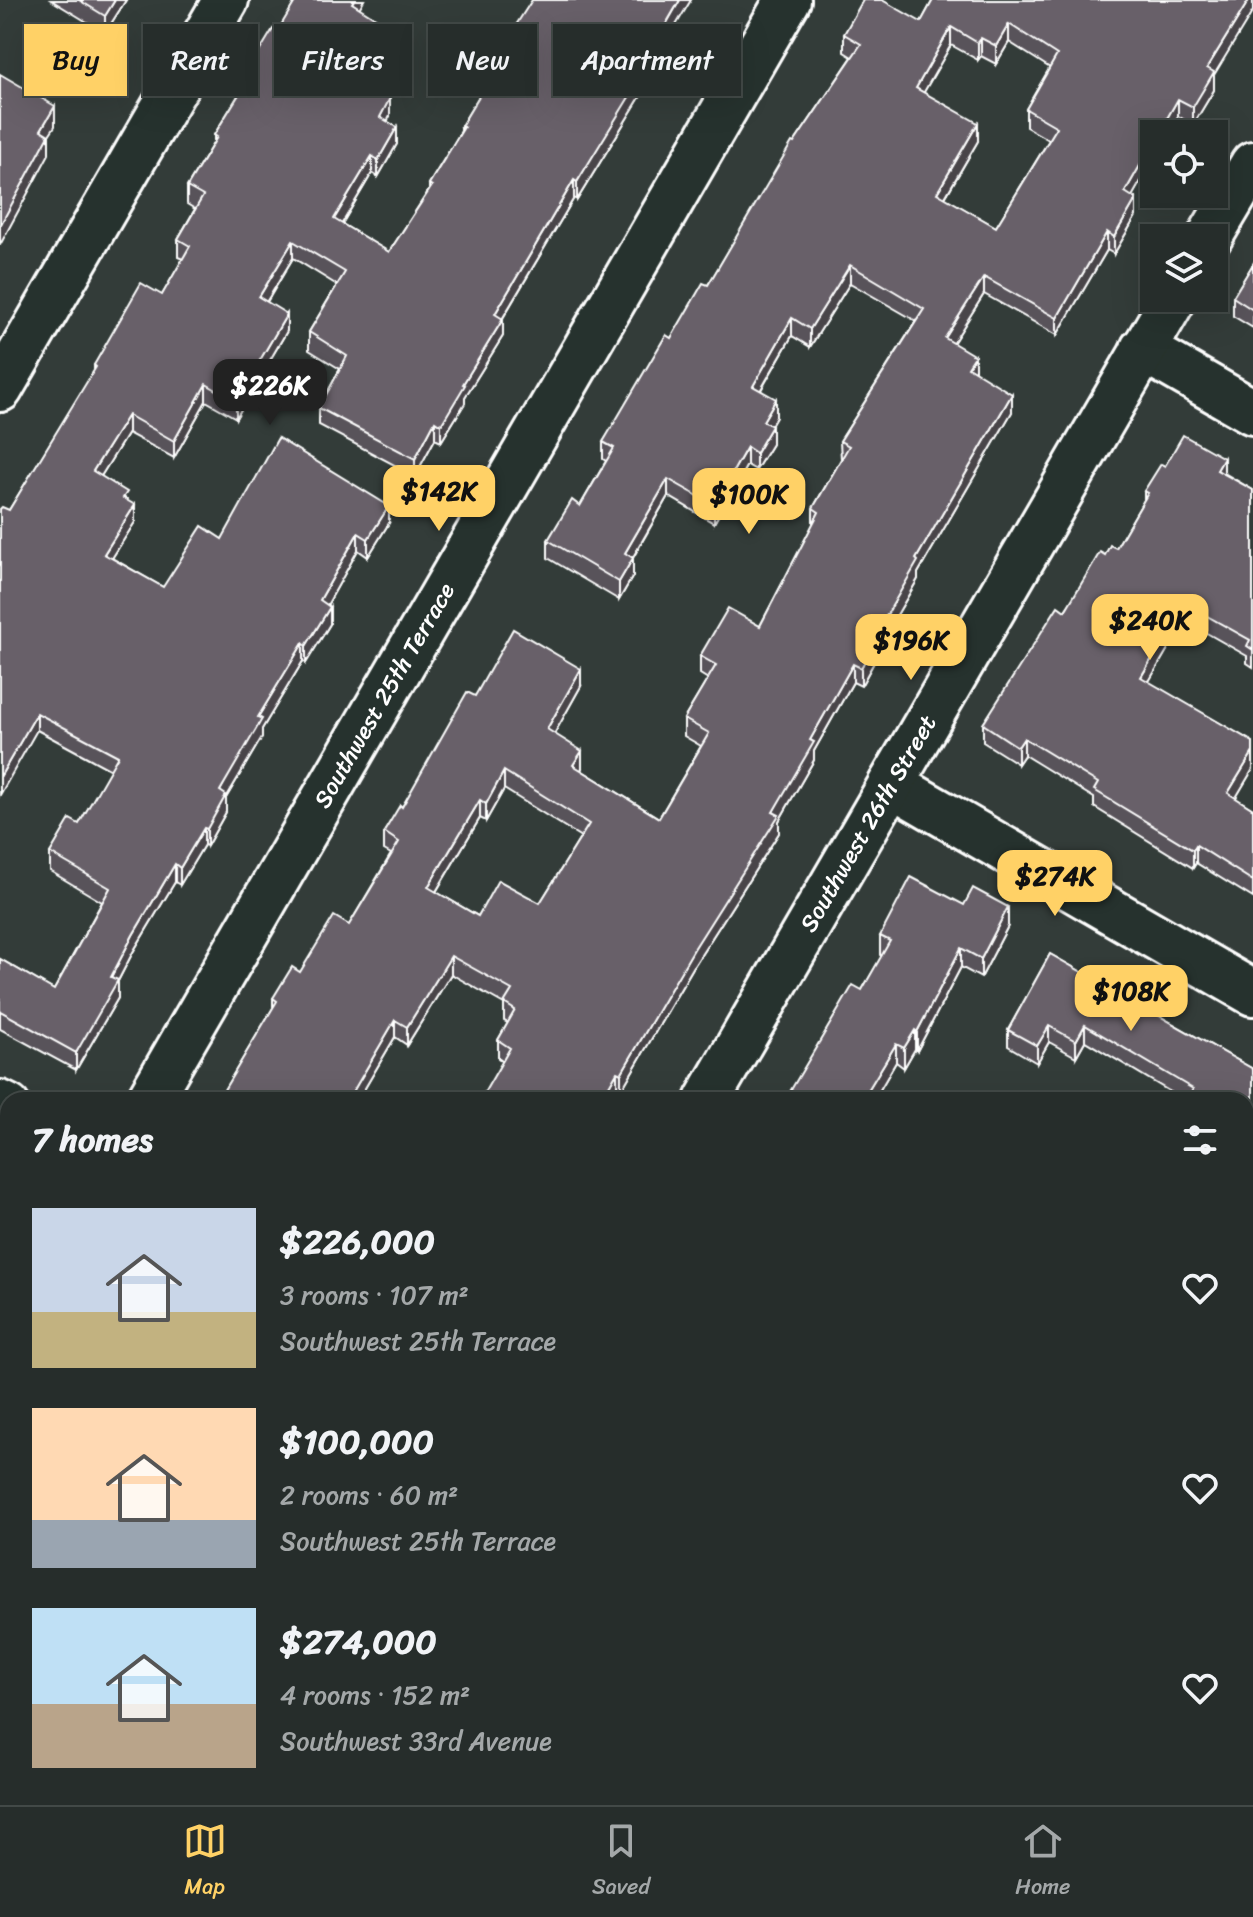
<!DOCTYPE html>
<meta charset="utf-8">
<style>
:root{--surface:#262d2b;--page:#323937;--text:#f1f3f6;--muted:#a4a8a9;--line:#424947;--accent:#ffd166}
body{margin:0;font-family:Sriracha,sans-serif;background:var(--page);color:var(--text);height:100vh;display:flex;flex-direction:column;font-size:30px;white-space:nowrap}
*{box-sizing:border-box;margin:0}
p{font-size:26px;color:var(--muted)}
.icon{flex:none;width:44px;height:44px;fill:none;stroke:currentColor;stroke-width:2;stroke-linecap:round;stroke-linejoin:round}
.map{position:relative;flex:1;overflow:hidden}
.sheet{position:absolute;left:0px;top:1092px;width:1254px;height:714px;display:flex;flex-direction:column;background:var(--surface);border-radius:24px 24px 0 0;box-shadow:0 8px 32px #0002,0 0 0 2px var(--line)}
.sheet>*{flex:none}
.hud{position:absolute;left:24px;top:24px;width:800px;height:72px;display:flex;gap:16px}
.tools{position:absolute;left:1140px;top:120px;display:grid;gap:16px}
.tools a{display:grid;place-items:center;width:88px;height:88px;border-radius:0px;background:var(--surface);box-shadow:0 8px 32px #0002,0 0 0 2px var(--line);font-size:40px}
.price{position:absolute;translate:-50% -68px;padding:0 18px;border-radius:16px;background:var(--accent);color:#111;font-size:26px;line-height:52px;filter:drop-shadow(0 2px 4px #0008)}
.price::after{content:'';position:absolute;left:50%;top:48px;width:24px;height:18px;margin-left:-12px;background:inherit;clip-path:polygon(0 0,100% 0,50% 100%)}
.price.on{background:#222;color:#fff}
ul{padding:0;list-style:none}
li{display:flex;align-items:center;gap:24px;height:200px;padding:0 32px}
li span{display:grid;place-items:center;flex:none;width:224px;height:160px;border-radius:0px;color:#555}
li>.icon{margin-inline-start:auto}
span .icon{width:96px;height:96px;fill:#fffc;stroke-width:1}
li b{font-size:34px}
h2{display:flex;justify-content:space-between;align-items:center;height:96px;padding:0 32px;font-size:34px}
.pill{padding:0 28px;border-radius:0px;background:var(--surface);box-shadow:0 8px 32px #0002,0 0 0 2px var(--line);font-size:28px;line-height:72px}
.pill.on{background:var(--accent);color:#111}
.dock{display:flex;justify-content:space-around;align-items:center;height:112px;border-top:2px solid var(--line);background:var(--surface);font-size:22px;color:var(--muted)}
.dock a{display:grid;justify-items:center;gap:4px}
.dock .on{color:var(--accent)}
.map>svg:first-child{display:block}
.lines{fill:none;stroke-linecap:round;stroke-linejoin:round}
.minor-casing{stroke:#fff;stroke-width:50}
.minor{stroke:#26332d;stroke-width:44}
.wall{fill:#59535a;stroke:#fff;stroke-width:2;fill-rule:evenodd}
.shaded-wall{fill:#49444a;stroke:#fff;stroke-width:2}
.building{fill:#686169;stroke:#fff;stroke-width:2;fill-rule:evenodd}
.labels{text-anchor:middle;stroke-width:8;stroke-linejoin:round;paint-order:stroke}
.street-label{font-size:24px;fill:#fff;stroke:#26332d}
</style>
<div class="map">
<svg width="1253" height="1805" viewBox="0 0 1253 1805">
<rect width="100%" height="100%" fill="#333c39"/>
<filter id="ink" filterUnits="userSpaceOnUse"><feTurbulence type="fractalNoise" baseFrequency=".0125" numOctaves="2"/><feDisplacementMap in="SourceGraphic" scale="16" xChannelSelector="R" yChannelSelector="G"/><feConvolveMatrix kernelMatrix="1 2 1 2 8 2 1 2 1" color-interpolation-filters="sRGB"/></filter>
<g filter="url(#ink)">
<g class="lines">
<!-- minor casing -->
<g class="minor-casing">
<g id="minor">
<polyline points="1209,238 1253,164"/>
<polyline points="1143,349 1253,412"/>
<polyline points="0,389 226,0"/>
<polyline points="891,784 1253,993"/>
<path id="s1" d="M149,1100l639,-1100"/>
<path id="s2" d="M707,1100l467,-802"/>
<polyline points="0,1103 8,1107"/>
<polyline points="0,1355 8,1342"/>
<polyline points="1246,1567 1253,1571"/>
<polyline points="642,1798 654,1805"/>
<polyline points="297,1805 301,1798"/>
</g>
</g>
<!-- minor -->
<use href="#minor" class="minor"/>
</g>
<!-- wall -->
<g class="wall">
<polygon points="51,0 126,0 105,33"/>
<path d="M933,0l281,75v15l-21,35 -15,-9 -24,18v24l-22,38 4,20 -22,38 -7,-4 -50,85 -73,-41 -31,49 22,29 37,40 -94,161v6l-34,58v7l-23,42 -8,-4 -39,69v9l-35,61v12l-85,133 -73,125 -4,-2 -115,-28 -4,-3v-18l10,-17 -4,-2v-17l-53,-30 -44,71 -12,-8 -37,63h-140l55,-92v-10l76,-73 42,-71 -7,-4v-18l18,-25 73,-111 106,-10 -27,48 28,34 -1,2 78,48 42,-72 -17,-10v-17l24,-40 -8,-5v-18l60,-30 53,-101v-17l28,-49 -1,-18 76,-120 -66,-38 -40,64 -18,-11 -31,54 15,27 -5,9 1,18 -16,26 -9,-5 -33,58 -46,-27 -35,62v18l-14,24 -71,-42v-18l32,-34 26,-45 -3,-2v-17l68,-104 37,-53 86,-142 58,-86 -8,-5v-18l77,-12zM1009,42l41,26 -24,41v18l23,13 -53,87 -51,-29 33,-57 -55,-48 28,-48 27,15 3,-4 15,8zM504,789l77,48 -41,66 -62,13 -42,-24 44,-74 6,3z"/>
<polygon points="359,8 385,42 361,81 390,116 387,121 397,144 378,177 372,173 342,224 389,252 429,190 429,184 461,131 461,126 500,61 500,50 669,37 669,50 577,200 574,198 503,318 503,336 465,397 465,403 441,442 435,439 415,476 319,425 319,408 340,369 309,350 309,332 337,285 293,258 267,302 287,331 236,418 206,401 174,458 128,433 101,476 127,500 135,522 112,558 163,587 222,539 389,523 368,557 358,550 327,605 330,624 306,663 303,661 262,729 262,737 226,798 226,812 207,846 204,845 180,885 175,882 133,952 118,981 118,998 76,1070 0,1029 0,959 54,990 102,902 50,871 50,853 79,824 111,770 37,730 9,510 94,372 94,365 162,295 183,259 178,257 178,239 195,209 187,204 187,187 214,142 214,135 247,81 247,72 277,32"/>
<polygon points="1253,264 1253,328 1233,316 1233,297"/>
<polygon points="1165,466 1224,473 1253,490 1253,667 1247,663 1247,656 1189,623 1177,645 1172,642 1148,682 1253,742 1253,769 1235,798 1253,809 1253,898 1196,863 1193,868 1094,807 1094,798 1024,755 1018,764 983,742 983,724 1105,555 1116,548 1144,500 1144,491"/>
<polygon points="964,905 1008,926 981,978 961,967 917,1051 915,1049 904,1068 896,1062 874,1100 785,1100 862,990 882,956 880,955 880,936"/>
<polygon points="1050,954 1253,1069 1253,1157 1246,1153 1246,1100 1184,1100 1085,1041 1076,1057 1049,1042 1037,1063 1008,1046 1008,1030"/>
<polygon points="8,1467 8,1798 213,1798 212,1805 16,1805 0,1796 0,1474"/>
<polygon points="794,1798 1033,1798 1029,1805 797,1805 794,1803"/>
<polygon points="1066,1798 1228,1798 1224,1805 1078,1805"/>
</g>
<!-- shaded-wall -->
<g class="shaded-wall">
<polygon points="115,0 126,0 105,33 105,16"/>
<polygon points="354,0 364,0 352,21 352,3"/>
<polygon points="680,0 691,0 669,37 669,50 577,200 577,182"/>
<polygon points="1249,0 1253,0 1253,11 1214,75 1214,90 1193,125 1193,107 1207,68"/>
<polygon points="385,24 385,42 354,94 354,77"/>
<polygon points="1009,24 1009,42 996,64 996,46"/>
<polygon points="951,27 951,45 916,106 916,88"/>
<polygon points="981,38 981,56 978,60 978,43"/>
<polygon points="390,98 390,116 380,135 380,117"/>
<polygon points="1178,99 1178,116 1168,134 1158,134"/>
<polygon points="55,106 55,126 49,135 49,154 0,245 0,226 41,130"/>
<polygon points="978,123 978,141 937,211 937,193"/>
<polygon points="397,127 397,144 378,177 378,160"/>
<polygon points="1154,141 1154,158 1125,209 1125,192"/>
<polygon points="372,156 372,173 334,237 334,219"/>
<polygon points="574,180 574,198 495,331 495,314"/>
<polygon points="1136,199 1136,216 1114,254 1114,237"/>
<polygon points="1107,232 1107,250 1057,335 1057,318"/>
<polygon points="293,241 293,258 259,314 259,297"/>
<polygon points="850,265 850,283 810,347 810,329"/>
<polygon points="984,277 984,294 945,356 945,338"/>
<polygon points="287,314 287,331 236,418 236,401"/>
<polygon points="792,318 792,336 753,403 753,386"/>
<polygon points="503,319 503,336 465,397 465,403 441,442 441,425 463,384"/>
<polygon points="975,356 975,374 968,367"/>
<polygon points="206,384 206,401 174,458 174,441"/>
<polygon points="1012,394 1012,412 918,573 918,579 884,637 884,644 861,686 861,668 881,625 916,559"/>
<polygon points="776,399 776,417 763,439 763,421"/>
<polygon points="128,415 128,433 93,489 93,471"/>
<polygon points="435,421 435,439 415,476 415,459"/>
<polygon points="772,426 772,444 756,470 756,453"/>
<polygon points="747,447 747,465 714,523 714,505"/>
<polygon points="1224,458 1224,476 1217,470"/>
<polygon points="668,479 668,496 625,571 625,553"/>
<polygon points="135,505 135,522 104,571 104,554"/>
<polygon points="389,506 389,523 368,557 368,539"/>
<polygon points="358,533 358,550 320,618 320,600"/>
<polygon points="633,558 633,576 619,600 619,582"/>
<polygon points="1189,606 1189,623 1177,645 1177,627"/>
<polygon points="330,607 330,624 306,663 306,646"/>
<polygon points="1172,625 1172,642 1141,695 1141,677"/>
<polygon points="303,643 303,661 262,729 262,737 226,798 226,812 207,846 207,829 220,791 258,717"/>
<polygon points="853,664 853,682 814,751 814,760 779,821 779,833 694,966 621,1091 621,1074 773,812 810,740"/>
<polygon points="581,669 581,686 547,747 547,729"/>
<polygon points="37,713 37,730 0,795 0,777"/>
<polygon points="1024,738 1024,755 1018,764 1018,747"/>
<polygon points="582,751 582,768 573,783 573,765"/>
<polygon points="1253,752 1253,769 1228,811 1228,793"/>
<polygon points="504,771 504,789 486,821 486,804"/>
<polygon points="480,800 480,818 428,905 428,887"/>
<polygon points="204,828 204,845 180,885 180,868"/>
<polygon points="1196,845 1196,863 1193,868 1193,850"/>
<polygon points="175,864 175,882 133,952 118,981 118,998 76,1070 76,1053 111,977 133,935"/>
<polygon points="1008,907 1008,926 981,978 981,959"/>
<polygon points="961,948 961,967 917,1051 917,1032"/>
<polygon points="451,956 451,974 407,1045 407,1027"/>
<polygon points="395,1020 395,1037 358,1100 348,1100"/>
<polygon points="1085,1025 1085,1041 1076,1057 1076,1041"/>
<polygon points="1049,1026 1049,1042 1037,1063 1037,1046"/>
<polygon points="915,1030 915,1049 904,1068 904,1048"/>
<polygon points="896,1044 896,1062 874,1100 862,1100"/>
<polygon points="617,1072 617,1089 611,1100 601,1100"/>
<polygon points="2,1157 2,1175 0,1179 0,1161"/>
<polygon points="1253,1405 1253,1424 1246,1436 1246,1417"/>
<polygon points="1253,1764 1253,1781 1246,1793 1246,1776"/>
<polygon points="206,1798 213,1798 212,1805 202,1805"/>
<polygon points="1023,1798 1033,1798 1029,1805 1019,1805"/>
<polygon points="1218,1798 1228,1798 1224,1805 1213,1805"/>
</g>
<!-- building -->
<g class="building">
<polygon points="79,0 115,0 105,16"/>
<polygon points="296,0 354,0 352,3 385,24 354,77 390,98 380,117 397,127 378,160 372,156 334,219 389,252 432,186 429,184 464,127 461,126 505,53 500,50 532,0 680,0 663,29 669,32 577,182 574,180 495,314 503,319 463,384 465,385 441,425 435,421 415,459 319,408 347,356 309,332 345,272 293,241 259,297 287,314 236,401 206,384 174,441 128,415 93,471 127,492 123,498 135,505 104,554 163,587 202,526 222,539 278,438 389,506 368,539 358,533 320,600 330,607 306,646 303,643 258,717 262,719 220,791 226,795 207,829 204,828 180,868 175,864 133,935 111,977 118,980 76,1053 0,1011 0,959 54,990 110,888 50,853 70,819 79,824 118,756 37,713 0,777 0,509 2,507 9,510 96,367 94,365 141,283 162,295 190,246 178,239 203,196 187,187 217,137 214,135 251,75 247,72 273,29 277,32"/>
<path d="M863,0h19l39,22 12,-22h316l-42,68 7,4 -21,35 -15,-8 -20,35h-4v7l-29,51 11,7 -22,38 -7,-5 -50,86 -73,-41 -39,61 30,18 -7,11 44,27 -96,165 2,2 -37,64 3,2 -23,41 -8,-4 -43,76 4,2 -41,70 6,3 -85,134 -73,125 -4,-2 -16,28h-121l30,-52 -12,-8 17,-30 -11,-7 8,-13 -61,-34 -44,71 -12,-7 -47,80h-17l-3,-2 -2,2h-108l59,-99 -4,-3 19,-31 8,5 34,-56 15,9 50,-83 -15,-10 16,-27 2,2 65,-115 8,4 38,-67 68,40 -34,60 35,22 -9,14 86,53 50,-85 -25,-14 32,-54 -16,-9 28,-48 32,18 59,-114 -6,-4 36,-62 -9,-5 84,-132 -74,-44 -40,64 -18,-11 -39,68 23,13 -13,22 9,5 -16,27 -9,-6 -33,58 -46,-26 -43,74 8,5 -14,24 -71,-42 24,-40 8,6 34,-58 -11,-6 63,-107 5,3 32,-55 5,2 84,-143 2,1 67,-99 -17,-10zM1009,24l48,31 -31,54 31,18 -61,100 -59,-34 41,-70 -62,-35 35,-61 27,16 3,-5 15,8zM504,771l85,53 -49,79 -42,-23 -20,36 -50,-29 52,-87 6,4z"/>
<polygon points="0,74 55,106 41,130 49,135 0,226"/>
<polygon points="1253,264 1253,310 1233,297"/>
<polygon points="1183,435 1224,458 1217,470 1253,490 1253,650 1247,646 1250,640 1189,606 1177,627 1172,625 1141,677 1253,742 1253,752 1228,793 1253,809 1253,881 1196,845 1193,850 1094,790 1098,783 1024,738 1018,747 983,724 1058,606 1065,611 1100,552 1105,555 1110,545 1116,548 1148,493 1144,491 1161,464 1165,466"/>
<polygon points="911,877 964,905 973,888 1008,907 981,959 961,948 917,1032 915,1030 904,1048 896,1044 862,1100 785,1100 853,985 862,990 890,941 880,936"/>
<polygon points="1050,954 1253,1069 1253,1140 1246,1136 1246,1100 1187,1100 1193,1089 1085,1025 1076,1041 1049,1026 1037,1046 1008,1030"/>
<polygon points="1246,1306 1253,1310 1253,1405 1246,1417"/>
<polygon points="6,1465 8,1467 8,1645 7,1648 8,1648 8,1784 0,1779 0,1474"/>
<polygon points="1246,1666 1253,1670 1253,1764 1246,1776"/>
<polygon points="32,1798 206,1798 202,1805 44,1805"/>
<polygon points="359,1798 529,1798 541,1805 355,1805"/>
<polygon points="814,1798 826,1798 823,1803"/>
<polygon points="831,1798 1023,1798 1019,1805 842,1805"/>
<polygon points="1095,1798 1218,1798 1213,1805 1158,1805 1149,1800 1146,1805 1107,1805"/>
</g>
</g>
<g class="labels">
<!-- street labels -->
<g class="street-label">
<text dy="8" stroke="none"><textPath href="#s1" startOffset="468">Southwest 25th Terrace</textPath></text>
<text dy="8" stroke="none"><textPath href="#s2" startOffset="320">Southwest 26th Street</textPath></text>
</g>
</g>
</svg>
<div class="tools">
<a><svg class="icon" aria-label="locate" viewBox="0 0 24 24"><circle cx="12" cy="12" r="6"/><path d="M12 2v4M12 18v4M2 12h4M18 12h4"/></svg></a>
<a><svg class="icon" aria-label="layers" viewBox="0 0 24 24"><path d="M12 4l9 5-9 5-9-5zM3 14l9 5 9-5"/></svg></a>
</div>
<b class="price on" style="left:270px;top:427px">$226K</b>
<b class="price" style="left:439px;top:533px">$142K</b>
<b class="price" style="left:749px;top:536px">$100K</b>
<b class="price" style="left:1150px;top:662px">$240K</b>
<b class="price" style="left:911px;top:682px">$196K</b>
<b class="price" style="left:1055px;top:918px">$274K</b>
<b class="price" style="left:1131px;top:1033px">$108K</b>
<div class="hud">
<a class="pill on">Buy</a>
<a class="pill">Rent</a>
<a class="pill">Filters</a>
<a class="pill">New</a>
<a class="pill">Apartment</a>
</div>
<section class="sheet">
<h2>7 homes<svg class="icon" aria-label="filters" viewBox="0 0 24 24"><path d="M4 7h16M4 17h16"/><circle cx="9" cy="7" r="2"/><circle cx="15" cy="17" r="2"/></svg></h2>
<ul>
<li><span style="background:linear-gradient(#c9d6e8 65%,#c2b280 0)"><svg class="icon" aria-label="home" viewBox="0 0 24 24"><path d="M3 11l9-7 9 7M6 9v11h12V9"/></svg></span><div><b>$226,000</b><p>3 rooms · 107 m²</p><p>Southwest 25th Terrace</p></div><svg class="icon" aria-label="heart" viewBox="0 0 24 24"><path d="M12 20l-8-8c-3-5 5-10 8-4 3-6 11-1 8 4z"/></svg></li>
<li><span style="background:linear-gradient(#ffd9b3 70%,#9aa5b1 0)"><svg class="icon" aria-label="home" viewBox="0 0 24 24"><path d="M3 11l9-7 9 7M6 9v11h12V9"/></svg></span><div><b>$100,000</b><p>2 rooms · 60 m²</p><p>Southwest 25th Terrace</p></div><svg class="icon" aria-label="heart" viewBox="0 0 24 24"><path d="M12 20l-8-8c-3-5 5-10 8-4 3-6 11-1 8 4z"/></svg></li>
<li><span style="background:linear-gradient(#bfe0f5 60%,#b9a48a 0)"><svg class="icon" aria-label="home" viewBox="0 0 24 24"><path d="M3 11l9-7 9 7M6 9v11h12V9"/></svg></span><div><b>$274,000</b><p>4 rooms · 152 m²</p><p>Southwest 33rd Avenue</p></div><svg class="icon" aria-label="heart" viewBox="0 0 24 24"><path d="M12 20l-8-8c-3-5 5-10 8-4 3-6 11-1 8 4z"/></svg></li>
</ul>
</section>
</div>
<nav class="dock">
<a class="on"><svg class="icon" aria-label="map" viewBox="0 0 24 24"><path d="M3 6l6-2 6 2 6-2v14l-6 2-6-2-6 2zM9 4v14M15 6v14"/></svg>Map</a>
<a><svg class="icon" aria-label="saved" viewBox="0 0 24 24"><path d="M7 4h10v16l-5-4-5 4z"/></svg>Saved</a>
<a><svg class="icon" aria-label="home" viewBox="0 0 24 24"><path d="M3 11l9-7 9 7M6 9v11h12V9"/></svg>Home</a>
</nav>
